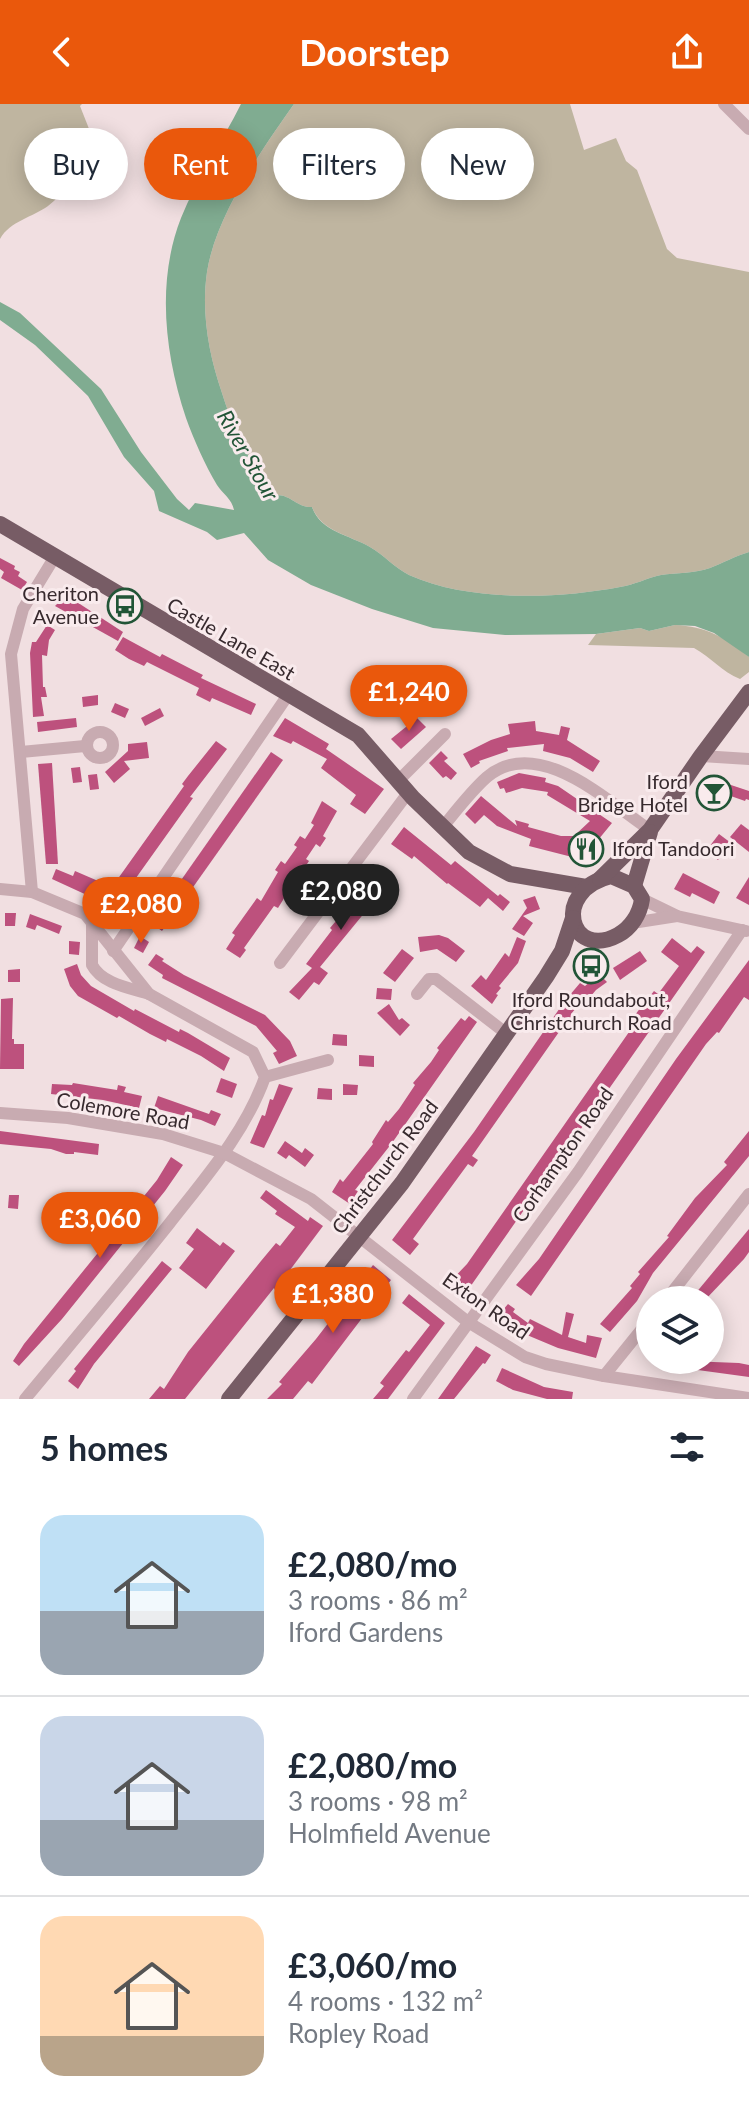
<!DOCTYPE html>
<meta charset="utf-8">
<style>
:root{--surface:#fff;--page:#f2f2f3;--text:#1f2937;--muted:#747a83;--line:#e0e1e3;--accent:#ea580c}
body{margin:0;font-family:Lato,sans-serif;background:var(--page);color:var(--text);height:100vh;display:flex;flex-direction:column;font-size:30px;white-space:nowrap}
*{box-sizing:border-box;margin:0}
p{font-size:26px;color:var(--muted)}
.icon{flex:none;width:44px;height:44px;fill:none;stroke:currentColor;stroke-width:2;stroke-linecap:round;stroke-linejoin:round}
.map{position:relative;height:1295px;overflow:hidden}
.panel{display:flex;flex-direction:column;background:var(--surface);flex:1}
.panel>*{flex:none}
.guide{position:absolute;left:24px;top:24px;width:702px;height:72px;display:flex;gap:16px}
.controls{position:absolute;left:636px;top:1182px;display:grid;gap:16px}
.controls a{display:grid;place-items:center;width:88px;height:88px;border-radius:50%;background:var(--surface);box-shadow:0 4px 20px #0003;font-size:40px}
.price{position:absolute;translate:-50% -68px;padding:0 18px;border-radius:28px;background:var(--accent);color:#fff;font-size:26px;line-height:52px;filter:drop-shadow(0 2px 4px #0008)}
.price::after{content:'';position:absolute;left:50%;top:48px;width:24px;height:18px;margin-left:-12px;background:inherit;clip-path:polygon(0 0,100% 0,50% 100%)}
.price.active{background:#222;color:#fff}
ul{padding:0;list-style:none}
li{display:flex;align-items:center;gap:24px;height:200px;padding:0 40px}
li+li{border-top:2px solid var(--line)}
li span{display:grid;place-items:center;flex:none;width:224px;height:160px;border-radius:24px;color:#555}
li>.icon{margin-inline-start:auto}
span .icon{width:96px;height:96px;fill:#fffc;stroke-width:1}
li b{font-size:34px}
h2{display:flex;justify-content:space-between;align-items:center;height:96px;padding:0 40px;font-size:34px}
.tag{padding:0 28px;border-radius:36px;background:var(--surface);box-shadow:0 4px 20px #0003;font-size:28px;line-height:72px}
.tag.active{background:var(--accent);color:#fff}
header{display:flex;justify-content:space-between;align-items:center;height:104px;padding:0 40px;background:var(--accent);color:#fff;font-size:36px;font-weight:700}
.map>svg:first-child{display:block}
.green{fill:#bfb5a0}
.water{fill:#80ac91}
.building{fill:#bd517d}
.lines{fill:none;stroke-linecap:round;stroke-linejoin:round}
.minor{stroke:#c8abb1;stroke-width:12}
.major{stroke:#775c65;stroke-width:16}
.labels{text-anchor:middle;stroke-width:6;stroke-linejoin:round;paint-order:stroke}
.poi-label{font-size:20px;fill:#372a2e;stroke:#f9ebed;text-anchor:end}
.street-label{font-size:20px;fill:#372a2e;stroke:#f9ebed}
.water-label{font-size:22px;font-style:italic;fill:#225537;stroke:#f9ebed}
</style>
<header><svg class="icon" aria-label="back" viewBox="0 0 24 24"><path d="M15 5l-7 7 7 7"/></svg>Doorstep<svg class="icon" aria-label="share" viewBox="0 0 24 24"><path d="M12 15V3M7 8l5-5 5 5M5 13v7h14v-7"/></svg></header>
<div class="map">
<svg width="749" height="1295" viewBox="0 0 749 1295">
<rect width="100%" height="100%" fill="#f1dfe1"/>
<!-- green -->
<g class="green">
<path d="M0,0h82l-2,2 15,38c-8,18 -31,50 -47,62 -15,11 -38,15 -48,33z"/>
<path d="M294,0h276l14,46 32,-12 10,23 11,9 30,79 10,9 72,14v280c-14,4 -26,11 -39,16 -15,5 -34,5 -49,7 -14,3 -27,10 -41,12 -63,12 -151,15 -211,-12 -14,-7 -25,-20 -39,-28 -21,-12 -49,-16 -58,-40 -14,1 -21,-12 -35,-12 -26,-27 -44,-66 -55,-102 -13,-38 -21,-80 -15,-121 9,-57 54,-121 87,-168z"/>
<path d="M675,521c30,1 52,13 74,32v15l-9,7c-18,-7 -29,-22 -46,-31l-106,-3 8,-11 44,-6 9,3z"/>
</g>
<!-- water -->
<path class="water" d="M241,0h53c-33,47 -78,111 -87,168 -6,41 2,83 15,121 11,36 29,75 55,102 14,0 21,13 35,12 8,24 37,28 58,40 14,8 25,21 39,28 60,27 148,24 211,12 14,-2 27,-9 41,-12 15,-2 34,-2 49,-7 13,-5 25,-12 39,-16v105l-35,-24 -19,-7 -20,-1 -26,6 -9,-3 -44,6 -91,1 -72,-7 -61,-19 -61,-24 -43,-25 -24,-27 -27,7 -10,-8 -48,-21 -5,-20 -30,-34 -36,-61 -53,-51 -35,-25v-18l20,11 81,76 40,63 36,47 12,11 6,-7 39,7c-2,-11 -11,-16 -17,-25 -12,-20 -23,-45 -31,-67 -21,-63 -30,-136 -5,-200 16,-40 41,-76 60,-114z"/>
<!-- building -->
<g class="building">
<polygon points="0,454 15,462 14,465 20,468 18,472 27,478 22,486 1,474 4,468 0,465"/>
<polygon points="66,491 123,528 118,537 55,502"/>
<polygon points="47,521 55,526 49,536 47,552 42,551 43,583 45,583 47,593 41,593 44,612 33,613 30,549 32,538 36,538"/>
<polygon points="123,533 160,553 162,550 191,565 203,571 201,574 256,600 251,611 212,594 210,598 196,591 199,584 147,558 144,562 129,555 115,546"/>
<polygon points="98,591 98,601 83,603 82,593"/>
<polygon points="115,599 129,605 125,614 111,608"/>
<polygon points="160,604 164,612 145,622 141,614"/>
<polygon points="76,614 77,623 38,628 37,618"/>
<polygon points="285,614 329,640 326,645 384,685 365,710 350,700 356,691 321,664 327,655 293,637 291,640 273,632"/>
<polygon points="417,614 426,623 401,645 391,635"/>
<polygon points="535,617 536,627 559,631 561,622 570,624 567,636 600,657 593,668 570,654 543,647 544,640 507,644 508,647 479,657 480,659 471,664 463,650 491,636 510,630 508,620"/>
<polygon points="216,637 227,645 190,693 193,694 111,809 100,802 102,798 52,775 56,765 73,772 75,767 112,783 184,682 182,680 188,672"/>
<polygon points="147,638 149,654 124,657 130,665 114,679 105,668 128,647 128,640"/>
<polygon points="441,647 448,654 444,657 457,669 451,676 446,672 443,674 429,659"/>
<polygon points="271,648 283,656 162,827 151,819"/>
<polygon points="52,659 58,760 46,760 38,660"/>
<polygon points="80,663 82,678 73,679 71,664"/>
<polygon points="519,669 546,674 545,678 558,682 612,719 589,747 576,754 529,742 531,735 497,722 484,711 475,720 465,710 481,692 517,722 515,716 529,720 528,723 561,732 574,732 590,717 547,691 548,688 522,684 506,689 504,684 500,685 497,678"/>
<polygon points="97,670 99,685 90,686 88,671"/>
<polygon points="708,671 728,677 728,680 749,687 749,696 746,695 745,697 725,690 720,706 699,700"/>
<polygon points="322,697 337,707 323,732 326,734 320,743 316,740 306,755 309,757 303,766 298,763 287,779 290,782 283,796 278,804 274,802 244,844 246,846 240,854 226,845 235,831 232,829 257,794 261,797 278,768 275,766 281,757 285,760 297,743 294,741 300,732 305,735 314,721 311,719"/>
<polygon points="741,720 749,726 749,748 730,733"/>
<polygon points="404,723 451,761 455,757 498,792 500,790 510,798 503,807 488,794 480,803 448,779 447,780 414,752 412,755 391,740"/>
<polygon points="719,730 731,739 718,756 706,747"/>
<polygon points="381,764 393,774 320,863 328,869 319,881 314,878 299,896 289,888 312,864 306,860 332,826 330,824"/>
<polygon points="683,769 720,788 714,800 692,789 690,793 674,785"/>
<polygon points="749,773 749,801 736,794"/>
<polygon points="535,792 540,805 523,812 533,819 524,832 512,825 527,804 523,796"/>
<polygon points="5,809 16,809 15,822 5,822"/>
<polygon points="30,810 62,822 59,830 37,821 35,826 26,823"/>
<polygon points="439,831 448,834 465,847 456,858 437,845 420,848 418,833"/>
<polygon points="140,832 149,838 143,849 134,844"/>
<polygon points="517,833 526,837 518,859 499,882 501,884 496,890 498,891 492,900 471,882 481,871 486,876 505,849 509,853"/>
<polygon points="672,834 691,849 697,842 705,848 463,1193 447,1181 467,1160 636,918 632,915 638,907 654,887 658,890 679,862 661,848"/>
<polygon points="69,837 80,838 79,851 69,850"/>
<polygon points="402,845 414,854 395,878 383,869"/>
<polygon points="640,847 647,857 620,876 613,864"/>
<polygon points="156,850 164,855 162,857 184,871 265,911 290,937 297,952 279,960 273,949 277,947 256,922 162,874 163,871 148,861"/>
<polygon points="749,856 749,896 744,893 719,929 717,928 706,940 531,1192 516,1181 539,1155 676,955"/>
<polygon points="77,860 81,871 91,882 134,907 135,905 179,928 180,925 188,929 230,954 224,967 201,952 167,935 166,938 150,930 119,912 117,914 78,892 70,882 64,865"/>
<polygon points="20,865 20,878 8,878 8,866"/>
<polygon points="599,870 607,878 596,886 585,899 582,897 571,910 573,912 568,919 566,918 472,1052 478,1056 473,1063 468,1060 413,1135 419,1140 410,1151 392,1136 474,1028 564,898 580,879 585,882"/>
<polygon points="377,884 392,885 391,896 376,895"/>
<polygon points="13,894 12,935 14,935 14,940 24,940 24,965 0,965 1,895"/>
<polygon points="389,900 399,916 402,914 410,921 400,932 377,909"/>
<polygon points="469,912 477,918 392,1039 355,1086 358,1087 350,1100 332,1088 340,1075 343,1078 373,1040 372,1038 386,1016 388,1018 399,1005 415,981 413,979 431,958 439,946 437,944 461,914 465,917"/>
<polygon points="333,930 347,931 347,942 332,941"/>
<polygon points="359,951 374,952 374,963 359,962"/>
<polygon points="221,974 237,980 232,994 216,988"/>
<polygon points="73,979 117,986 118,981 126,983 124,988 142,992 139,1004 103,996 51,990 52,980 72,981"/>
<polygon points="279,980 293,984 264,1044 250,1039 262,1011 265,1012 270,995 273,996"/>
<polygon points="343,980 358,981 357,991 343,991"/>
<polygon points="318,984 332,985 332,996 317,995"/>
<polygon points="158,992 209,1010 211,1006 221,1010 215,1022 201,1016 154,1004"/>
<polygon points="0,1027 99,1040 98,1051 74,1048 74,1050 66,1050 51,1045 0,1040"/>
<polygon points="749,1027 749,1052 653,1169 637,1197 610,1228 600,1220 632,1184 630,1182 640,1170 638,1168 669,1133 667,1132 695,1094 727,1061 724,1058"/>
<polygon points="285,1037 302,1049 305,1044 314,1051 305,1063 289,1051 286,1055 277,1049"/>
<polygon points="171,1053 183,1061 165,1087 62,1215 19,1262 13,1257 24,1240 157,1076"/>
<polygon points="266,1086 308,1117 310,1113 323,1122 275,1186 274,1184 185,1295 149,1295 160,1282 164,1285 188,1248 261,1157 276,1139 280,1142 295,1123 275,1110 277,1107 260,1094"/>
<polygon points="9,1091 19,1091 18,1105 8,1104"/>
<polygon points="197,1124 220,1142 223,1138 235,1147 206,1185 179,1164 194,1145 186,1139"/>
<polygon points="749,1125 749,1148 744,1155 705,1196 690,1196"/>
<polygon points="162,1157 172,1165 94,1260 78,1285 68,1277 76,1267 74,1265"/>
<polygon points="373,1161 391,1176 312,1280 308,1277 293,1295 267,1295 282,1280 279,1278 316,1235"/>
<polygon points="409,1190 445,1219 388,1295 373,1295 384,1282 380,1279 406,1246 409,1248 430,1221 402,1199"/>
<polygon points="508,1200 515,1205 513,1208 528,1219 530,1215 562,1231 566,1208 574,1210 568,1233 586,1239 587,1231 602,1234 596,1254 558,1244 515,1226 497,1213"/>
<polygon points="476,1242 491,1251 485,1260 483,1259 454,1295 438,1295"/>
<polygon points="662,1256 739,1259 749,1261 749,1273 661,1261"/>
<polygon points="502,1264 544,1283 573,1288 572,1295 547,1295 513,1286 496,1277"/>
</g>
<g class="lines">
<!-- minor -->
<g class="minor">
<polyline points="724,0 749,25"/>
<circle cx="100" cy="641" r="13"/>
<polyline points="21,648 85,642"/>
<polyline points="701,652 749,655"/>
<polyline points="399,676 445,630"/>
<path d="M442,724c14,-17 29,-37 45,-51 51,-43 121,25 163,53"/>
<path d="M0,785l32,3 53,22 64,80 104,58 12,25c-20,56 -60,101 -96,147 -47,59 -96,117 -144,175"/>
<polyline points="32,788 11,550 23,505 54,454"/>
<polyline points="642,795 677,812 746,827"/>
<path d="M92,819v42c10,19 38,23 57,29"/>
<polyline points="632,819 677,812"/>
<polyline points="113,847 288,591"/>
<polyline points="280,859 408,689"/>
<polyline points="417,890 429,875 436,875 507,930"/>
<polyline points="265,973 328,956"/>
<polyline points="0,1009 68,1014 163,1030 224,1049 311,1095 468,1218 525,1253 546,1260 604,1272 749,1294"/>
<polyline points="666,1196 749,1090"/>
<polyline points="604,1272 650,1215"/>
<polyline points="413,1295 578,1068 742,826"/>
</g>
<!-- major -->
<g class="major">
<polyline points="0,420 358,631 413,694 469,748 510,770 586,783"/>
<path d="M611,772l23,10 8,13c-2,15 -11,29 -24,36 -48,26 -68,-44 -7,-59z"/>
<polyline points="600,775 650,726 701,652 749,588"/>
<polyline points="634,782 650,728"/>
<polyline points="229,1295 402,1079 546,873 562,847 573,814"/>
</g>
</g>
<!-- icons -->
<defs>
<g id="bus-ring" transform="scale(1.8)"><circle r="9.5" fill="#f9ebed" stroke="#225537" stroke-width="1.5"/><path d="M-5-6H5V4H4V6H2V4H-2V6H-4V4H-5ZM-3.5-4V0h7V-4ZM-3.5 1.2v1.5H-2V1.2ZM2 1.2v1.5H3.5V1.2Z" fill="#225537"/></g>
<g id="bar-ring" transform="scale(1.8)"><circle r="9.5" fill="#f9ebed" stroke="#225537" stroke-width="1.5"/><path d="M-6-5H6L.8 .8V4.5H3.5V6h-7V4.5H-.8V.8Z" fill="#225537"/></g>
<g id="restaurant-ring" transform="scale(1.8)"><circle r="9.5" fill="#f9ebed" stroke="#225537" stroke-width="1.5"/><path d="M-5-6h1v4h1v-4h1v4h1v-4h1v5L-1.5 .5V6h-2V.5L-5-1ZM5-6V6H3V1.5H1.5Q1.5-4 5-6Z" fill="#225537"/></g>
</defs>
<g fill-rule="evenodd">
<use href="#bus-ring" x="125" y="502"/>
<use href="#bar-ring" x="714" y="689"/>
<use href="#restaurant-ring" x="586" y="745"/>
<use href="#bus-ring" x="591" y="862"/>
</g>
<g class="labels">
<!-- poi labels -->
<g class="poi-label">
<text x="99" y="497">Cheriton<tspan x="99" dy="23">Avenue</tspan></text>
<text x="688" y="685">Iford<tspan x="688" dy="23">Bridge Hotel</tspan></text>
<text x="612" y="752" text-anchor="start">Iford Tandoori</text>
<text x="591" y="903" text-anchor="middle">Iford Roundabout,<tspan x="591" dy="23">Christchurch Road</tspan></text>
</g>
<!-- street labels -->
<g class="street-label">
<text transform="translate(231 535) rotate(30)" y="7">Castle Lane East</text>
<text transform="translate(123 1007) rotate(10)" y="7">Colemore Road</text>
<text transform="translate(563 1051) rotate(-55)" y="7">Corhampton Road</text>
<text transform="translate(385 1063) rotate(-53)" y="7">Christchurch Road</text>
<text transform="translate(486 1202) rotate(35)" y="7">Exton Road</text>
</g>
<!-- water labels -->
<g class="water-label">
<text transform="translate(248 351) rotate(60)" y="8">River Stour</text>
</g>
</g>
</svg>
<div class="controls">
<a><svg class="icon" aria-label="layers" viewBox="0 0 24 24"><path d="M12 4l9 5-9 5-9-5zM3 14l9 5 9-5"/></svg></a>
</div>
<b class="price" style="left:409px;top:629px">£1,240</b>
<b class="price active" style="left:341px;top:828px">£2,080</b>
<b class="price" style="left:141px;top:841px">£2,080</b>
<b class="price" style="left:100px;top:1156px">£3,060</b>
<b class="price" style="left:333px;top:1231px">£1,380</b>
<div class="guide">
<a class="tag">Buy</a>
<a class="tag active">Rent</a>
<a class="tag">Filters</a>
<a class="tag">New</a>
</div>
</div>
<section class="panel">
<h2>5 homes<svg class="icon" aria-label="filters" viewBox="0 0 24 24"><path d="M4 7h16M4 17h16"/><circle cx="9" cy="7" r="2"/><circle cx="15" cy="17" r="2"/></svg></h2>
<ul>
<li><span style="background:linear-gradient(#bfe0f5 60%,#9aa5b1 0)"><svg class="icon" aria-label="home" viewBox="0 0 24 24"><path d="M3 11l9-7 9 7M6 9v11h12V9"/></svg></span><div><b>£2,080/mo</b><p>3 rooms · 86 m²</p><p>Iford Gardens</p></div></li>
<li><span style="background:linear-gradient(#c9d6e8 65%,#9aa5b1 0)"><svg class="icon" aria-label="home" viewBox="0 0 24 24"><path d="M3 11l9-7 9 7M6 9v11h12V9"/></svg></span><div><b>£2,080/mo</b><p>3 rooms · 98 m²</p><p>Holmfield Avenue</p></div></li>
<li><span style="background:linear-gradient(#ffd9b3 75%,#b9a48a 0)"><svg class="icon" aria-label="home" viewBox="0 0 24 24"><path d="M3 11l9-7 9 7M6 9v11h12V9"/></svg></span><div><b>£3,060/mo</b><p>4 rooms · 132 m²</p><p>Ropley Road</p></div></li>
</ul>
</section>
